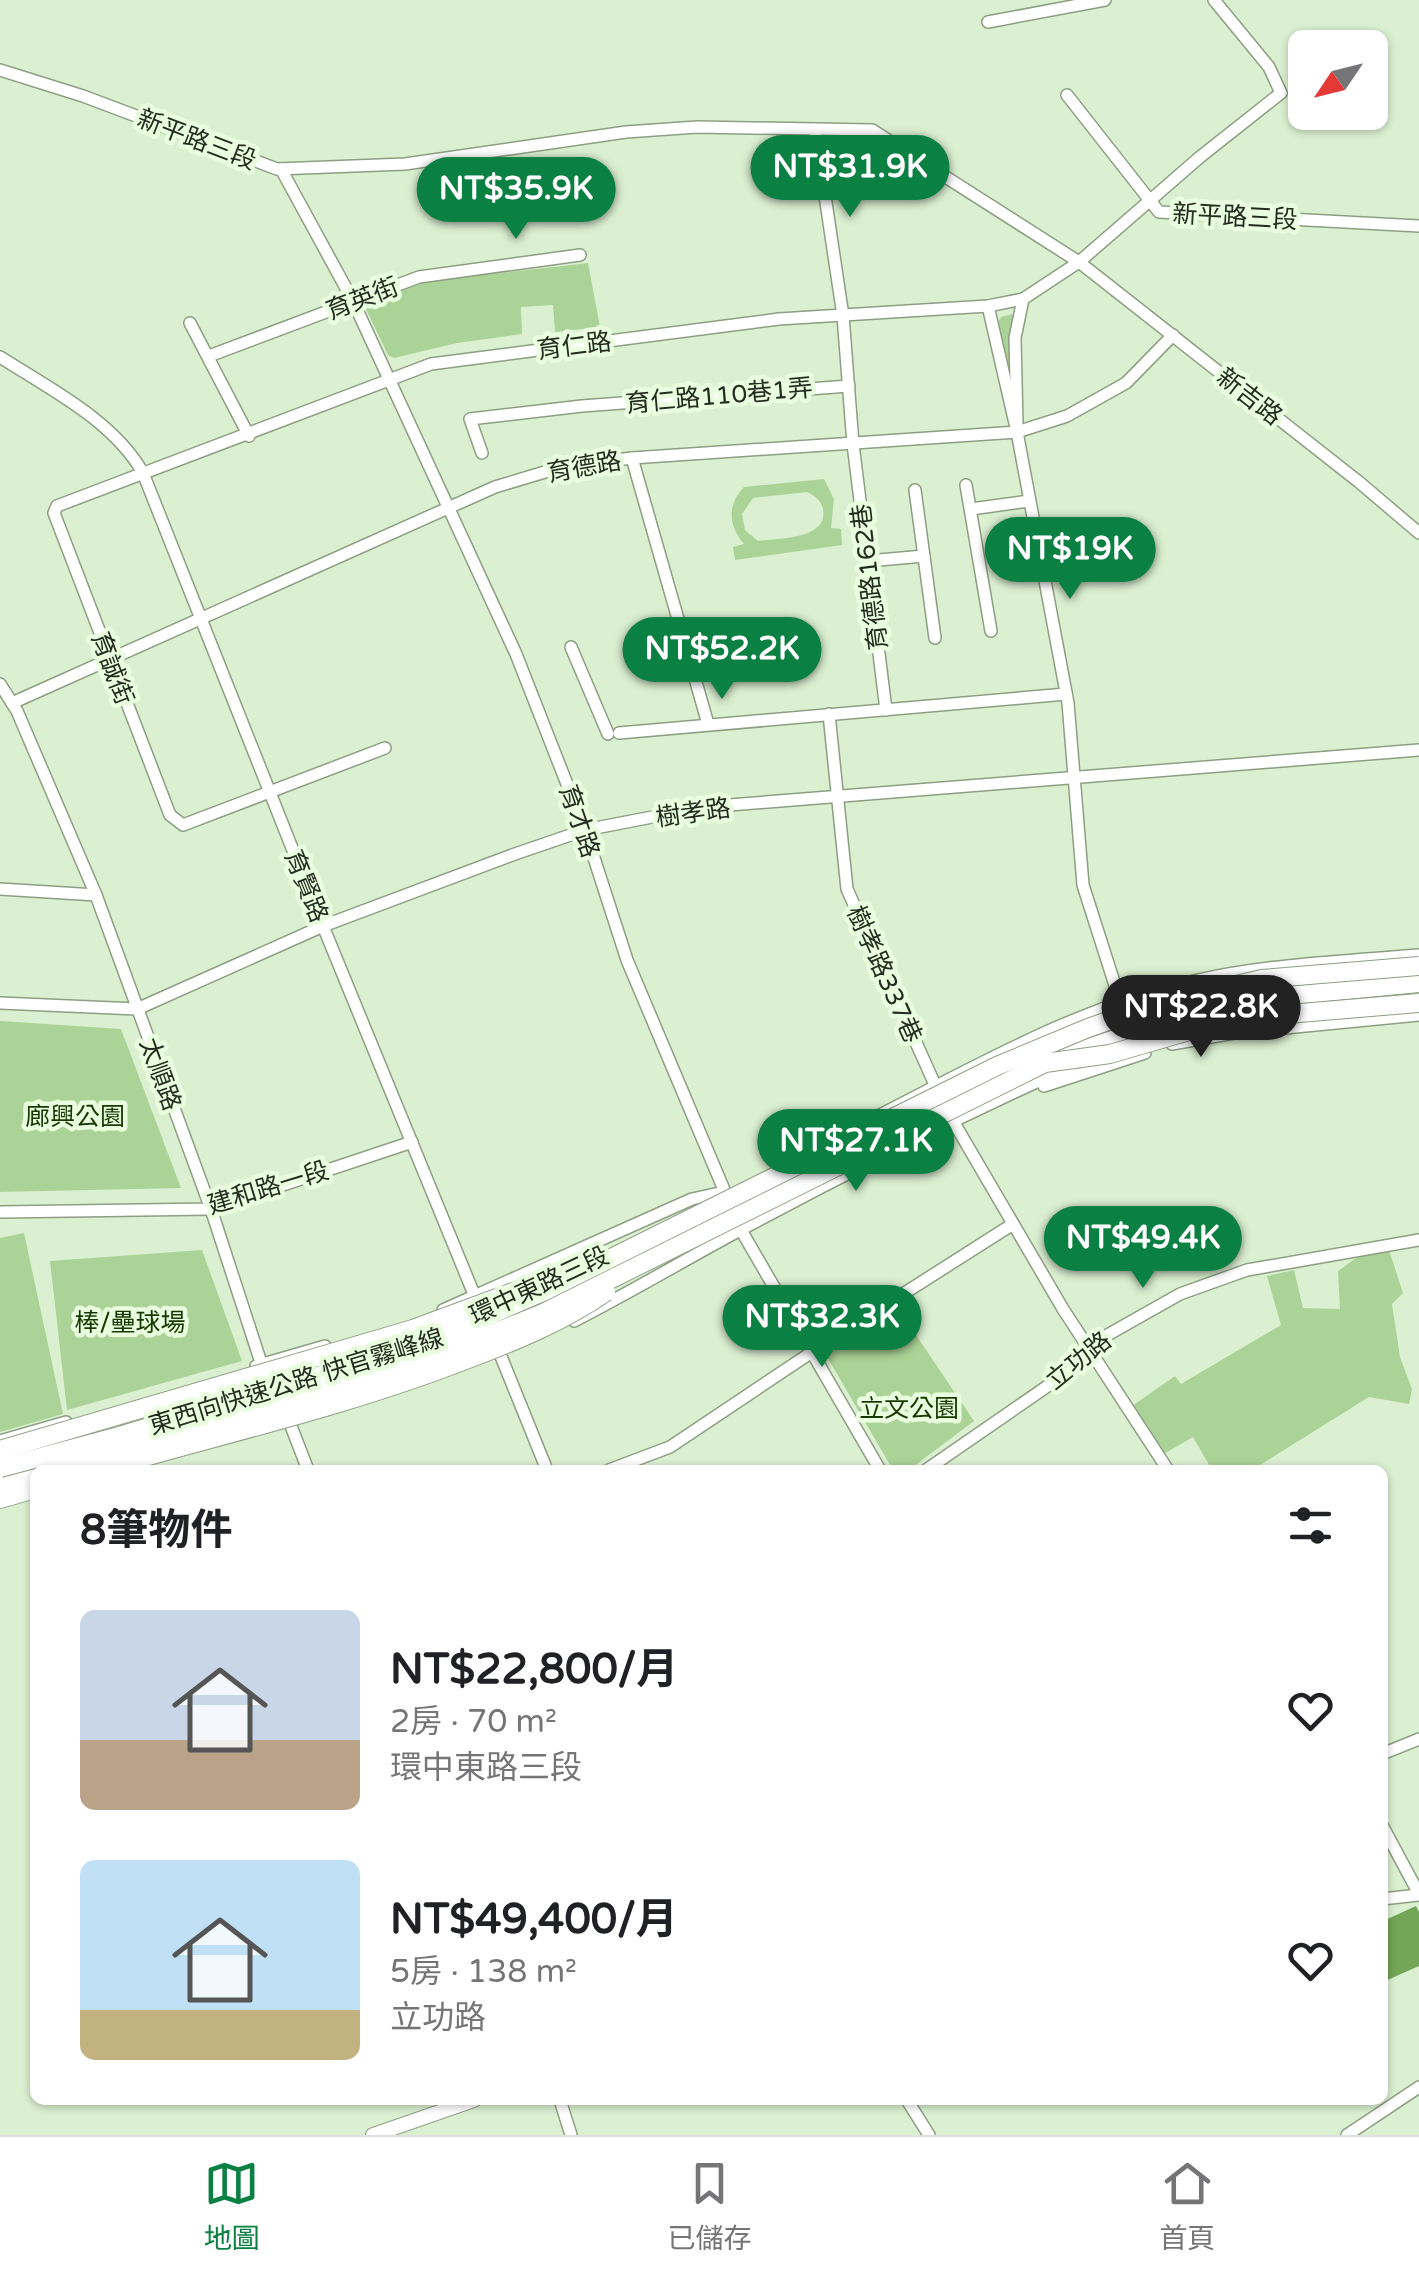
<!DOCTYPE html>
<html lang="zh-TW">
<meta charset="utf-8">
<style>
:root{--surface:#fff;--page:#f2f2f2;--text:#202124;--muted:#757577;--line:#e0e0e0;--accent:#0b8043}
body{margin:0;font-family:"Varela Round","Noto Sans TC",sans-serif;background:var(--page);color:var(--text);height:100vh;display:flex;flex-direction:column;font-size:38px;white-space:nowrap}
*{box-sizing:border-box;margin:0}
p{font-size:32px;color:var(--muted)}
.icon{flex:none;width:55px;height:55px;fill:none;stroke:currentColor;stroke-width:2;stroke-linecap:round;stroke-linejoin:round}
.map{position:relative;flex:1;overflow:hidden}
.details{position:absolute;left:30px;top:1465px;width:1358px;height:640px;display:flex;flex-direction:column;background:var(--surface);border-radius:15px;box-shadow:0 2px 8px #0004}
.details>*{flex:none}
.needle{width:65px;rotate:235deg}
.tools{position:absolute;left:1288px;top:30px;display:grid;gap:20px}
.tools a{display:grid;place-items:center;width:100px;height:100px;border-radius:15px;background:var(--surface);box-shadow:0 2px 8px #0004;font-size:50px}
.price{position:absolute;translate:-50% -85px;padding:0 22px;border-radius:35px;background:var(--accent);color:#fff;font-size:32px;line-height:65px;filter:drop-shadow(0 2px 5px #0008)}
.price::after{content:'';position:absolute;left:50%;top:60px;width:30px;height:22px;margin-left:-15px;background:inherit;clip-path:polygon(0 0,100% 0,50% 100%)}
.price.selected{background:#222;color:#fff}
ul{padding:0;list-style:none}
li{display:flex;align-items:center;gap:30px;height:250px;padding:0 50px}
li span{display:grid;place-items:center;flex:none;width:280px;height:200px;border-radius:15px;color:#555}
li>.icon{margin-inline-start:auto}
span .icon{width:120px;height:120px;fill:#fffc;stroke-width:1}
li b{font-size:42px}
h2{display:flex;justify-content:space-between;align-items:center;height:120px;padding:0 50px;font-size:42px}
.menu{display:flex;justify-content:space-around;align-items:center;height:140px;border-top:2px solid var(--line);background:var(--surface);font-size:28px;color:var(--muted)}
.menu a{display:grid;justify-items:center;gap:5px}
.menu .selected{color:var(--accent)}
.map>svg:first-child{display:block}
.green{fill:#acd397;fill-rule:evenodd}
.water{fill:#73a657}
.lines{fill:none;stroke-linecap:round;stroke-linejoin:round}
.minor-casing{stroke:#8c9f82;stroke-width:14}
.major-casing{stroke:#8c9f82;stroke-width:16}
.highway-casing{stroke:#8c9f82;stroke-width:20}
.minor{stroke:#fff;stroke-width:11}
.major{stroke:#fff;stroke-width:14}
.highway{stroke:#fff;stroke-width:18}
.highway-bridge-casing{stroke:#8c9f82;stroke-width:20;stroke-linecap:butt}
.highway-bridge{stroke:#fff;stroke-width:18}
.labels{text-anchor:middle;stroke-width:9;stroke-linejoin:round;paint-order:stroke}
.street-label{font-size:25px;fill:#242b20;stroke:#e9fede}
.park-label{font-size:25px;fill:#183800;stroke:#e9fede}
</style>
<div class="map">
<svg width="1419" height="2135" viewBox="0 0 1419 2135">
<rect width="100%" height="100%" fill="#dbf0d1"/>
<!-- green -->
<g class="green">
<polygon points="588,263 600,327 555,332 553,305 521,307 522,334 457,343 394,358 388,355 366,309 369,303 425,282"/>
<polygon points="1012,314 1015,397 997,325 1001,317"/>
<path d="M824,479l10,20 -3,29 10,1 1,16 -107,15 -2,-13 11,-3c-16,-19 -17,-39 0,-57zM807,492c8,4 14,8 16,17 6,31 -46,29 -65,32l-13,-11 -3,-16 11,-16z"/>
<polygon points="0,1021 121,1029 181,1188 0,1192"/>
<polygon points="24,1233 63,1414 0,1432 0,1238"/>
<polygon points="202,1250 242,1361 67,1410 50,1261"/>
<polygon points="1389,1250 1403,1293 1392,1304 1400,1357 1412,1389 1409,1404 1369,1397 1252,1470 1212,1470 1193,1437 1162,1455 1132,1406 1175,1376 1181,1384 1281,1325 1267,1276 1294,1270 1303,1308 1340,1309 1338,1271 1359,1256"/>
<polygon points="897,1307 974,1421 909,1470 893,1470 826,1355"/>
</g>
<!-- water -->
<polygon class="water" points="1416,1906 1419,1912 1419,1966 1383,1982 1383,1921"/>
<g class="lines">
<!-- minor casing -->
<g class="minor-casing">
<g id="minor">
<polyline points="988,22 1105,0"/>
<polyline points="0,70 83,96 277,169 405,164 626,132 697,127 872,130 1079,262 1359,482 1419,533"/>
<polyline points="1067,95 1159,212 1419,226"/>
<polyline points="815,129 843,316 853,444 886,710"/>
<polyline points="281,169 353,301 516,654 585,830 627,960 741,1230 880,1470"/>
<polyline points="988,306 1017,432 1068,703 1083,885 1121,1004"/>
<polyline points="190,323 249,436"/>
<polyline points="209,356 419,277 580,255"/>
<path d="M0,357c50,32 114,64 143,116l180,453 157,383"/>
<polyline points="1017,424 1015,338 1023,299"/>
<polyline points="482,453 470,419 582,406 849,386"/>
<polyline points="632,458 708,724"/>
<polyline points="966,485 991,631"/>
<polyline points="915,490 935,638"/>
<polyline points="971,509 1029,501"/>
<polyline points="868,561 924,556"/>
<polyline points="571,647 608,734"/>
<polyline points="0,684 17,711 96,895 211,1209 265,1375"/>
<polyline points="12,703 495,487 565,466 632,458 1017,432 1067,416 1126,383 1173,335"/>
<polyline points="829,714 847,889 936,1087"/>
<polyline points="619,733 1066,694"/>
<polyline points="385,748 183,825 170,815 54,513 57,506 431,364 779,319 988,306 1023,299 1079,262 1200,157 1281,93 1269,67 1214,0"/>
<polyline points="0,889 96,895"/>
<polyline points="0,1003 137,1009 323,926 512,855 585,830 704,807 1419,750"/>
<polyline points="1172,1044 1234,1033 1419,1015"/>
<polyline points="1044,1086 1145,1053"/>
<path d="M874,1118c104,-53 209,-113 324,-138 73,-16 147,-19 221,-25"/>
<polyline points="953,1121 1063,1309 1168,1470"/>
<polyline points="0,1212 211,1209 412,1142"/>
<polyline points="443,1310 692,1199 724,1192"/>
<path d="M574,1321c57,-29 112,-62 168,-92 110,-59 223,-115 336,-166"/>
<polyline points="496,1344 547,1470"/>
<polyline points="256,1366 325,1346"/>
<polyline points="280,1377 364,1354"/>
<polyline points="286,1413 308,1470"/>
<polyline points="0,1441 66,1422"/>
<polyline points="609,1470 670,1447 812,1352 1013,1224"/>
<polyline points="926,1470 1094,1354 1095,1342 1180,1294 1247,1270 1419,1240"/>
<polyline points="1382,1754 1419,1739"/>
<polyline points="1382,1825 1419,1894"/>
<polyline points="1382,1899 1419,1895"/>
<polyline points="560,2100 571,2135"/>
<polyline points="907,2100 929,2135"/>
<polyline points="1347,2135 1419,2087"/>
</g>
</g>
<!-- major casing -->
<g class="major-casing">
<polyline id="major" points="373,2135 474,2100"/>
</g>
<!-- highway casing -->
<g class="highway-casing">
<g id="highway">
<polyline points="1065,1056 1198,1011 1264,998 1419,983"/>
<polyline points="0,1483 35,1473"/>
<polyline points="0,1499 35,1489"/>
</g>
</g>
<!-- minor -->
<use href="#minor" class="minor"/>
<!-- major -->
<use href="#major" class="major"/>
<!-- highway -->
<use href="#highway" class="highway"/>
<!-- highway-bridge casing -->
<g class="highway-bridge-casing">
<g id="highway-bridge">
<polyline points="0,1450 413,1329 532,1285"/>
<polyline points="0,1468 112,1438 416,1347 545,1291 997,1066 1088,1028 1162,1002 1262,979 1419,966"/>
<path d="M46,1470c167,-48 337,-90 497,-157l502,-250 65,-9 89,-26 64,-12 156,-13"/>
<path d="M99,1470c123,-36 249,-64 369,-111 48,-18 96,-38 138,-67"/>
</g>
</g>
<!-- highway-bridge -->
<use href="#highway-bridge" class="highway-bridge"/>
</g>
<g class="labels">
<!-- street labels -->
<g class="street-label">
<text transform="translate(197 139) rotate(21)" y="9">新平路三段</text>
<text transform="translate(1235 216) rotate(3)" y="9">新平路三段</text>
<text transform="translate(362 298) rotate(-21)" y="9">育英街</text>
<text transform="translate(574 345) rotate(-7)" y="9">育仁路</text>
<text transform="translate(719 395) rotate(-5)" y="9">育仁路110巷1弄</text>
<text transform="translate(1250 396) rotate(38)" y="9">新吉路</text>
<text transform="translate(584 466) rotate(-10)" y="9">育德路</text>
<text transform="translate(869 577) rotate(-97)" y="9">育德路162巷</text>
<text transform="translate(113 668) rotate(69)" y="9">育誠街</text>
<text transform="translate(693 812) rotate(-8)" y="9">樹孝路</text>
<text transform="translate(580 821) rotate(71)" y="9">育才路</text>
<text transform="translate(307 886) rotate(68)" y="9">育賢路</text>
<text transform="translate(885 974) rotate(66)" y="9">樹孝路337巷</text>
<text transform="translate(161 1074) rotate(70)" y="9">太順路</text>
<text transform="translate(268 1187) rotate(-17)" y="9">建和路一段</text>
<text transform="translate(539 1285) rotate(-25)" y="9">環中東路三段</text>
<text transform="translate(1078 1360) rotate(-39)" y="9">立功路</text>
<text transform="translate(296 1381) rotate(-17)" y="9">東西向快速公路 快官霧峰線</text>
</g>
<!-- park labels -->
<g class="park-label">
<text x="75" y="1125">廊興公園</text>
<text x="130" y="1331">棒/壘球場</text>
<text x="909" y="1417">立文公園</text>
</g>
</g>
</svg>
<div class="tools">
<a><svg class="needle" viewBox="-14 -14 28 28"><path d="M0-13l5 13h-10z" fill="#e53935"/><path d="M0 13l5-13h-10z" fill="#757577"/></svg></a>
</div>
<b class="price" style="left:850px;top:220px">NT$31.9K</b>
<b class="price" style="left:516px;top:242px">NT$35.9K</b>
<b class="price" style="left:1070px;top:602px">NT$19K</b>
<b class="price" style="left:722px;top:702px">NT$52.2K</b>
<b class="price selected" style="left:1201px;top:1060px">NT$22.8K</b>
<b class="price" style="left:856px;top:1194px">NT$27.1K</b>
<b class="price" style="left:1143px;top:1291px">NT$49.4K</b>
<b class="price" style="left:822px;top:1370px">NT$32.3K</b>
<section class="details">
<h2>8筆物件<svg class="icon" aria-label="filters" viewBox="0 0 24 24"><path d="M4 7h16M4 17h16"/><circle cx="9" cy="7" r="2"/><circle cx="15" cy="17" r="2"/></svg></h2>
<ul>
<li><span style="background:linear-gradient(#c9d6e8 65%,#b9a48a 0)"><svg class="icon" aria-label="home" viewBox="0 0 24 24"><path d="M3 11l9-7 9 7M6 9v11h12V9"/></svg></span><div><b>NT$22,800/月</b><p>2房 · 70 m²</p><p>環中東路三段</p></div><svg class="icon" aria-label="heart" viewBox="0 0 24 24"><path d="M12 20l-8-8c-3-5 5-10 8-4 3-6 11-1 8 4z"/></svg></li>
<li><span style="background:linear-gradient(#bfe0f5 75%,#c2b280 0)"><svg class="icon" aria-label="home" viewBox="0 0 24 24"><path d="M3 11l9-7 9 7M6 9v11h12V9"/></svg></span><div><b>NT$49,400/月</b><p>5房 · 138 m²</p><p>立功路</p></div><svg class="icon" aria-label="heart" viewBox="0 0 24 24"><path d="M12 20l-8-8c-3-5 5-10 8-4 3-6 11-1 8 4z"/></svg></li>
</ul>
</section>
</div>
<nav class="menu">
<a class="selected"><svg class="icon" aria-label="map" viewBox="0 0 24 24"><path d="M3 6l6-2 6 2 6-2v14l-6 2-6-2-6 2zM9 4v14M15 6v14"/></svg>地圖</a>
<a><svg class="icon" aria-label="saved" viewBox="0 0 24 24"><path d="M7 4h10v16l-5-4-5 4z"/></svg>已儲存</a>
<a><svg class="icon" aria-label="home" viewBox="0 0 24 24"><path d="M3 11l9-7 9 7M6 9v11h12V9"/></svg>首頁</a>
</nav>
